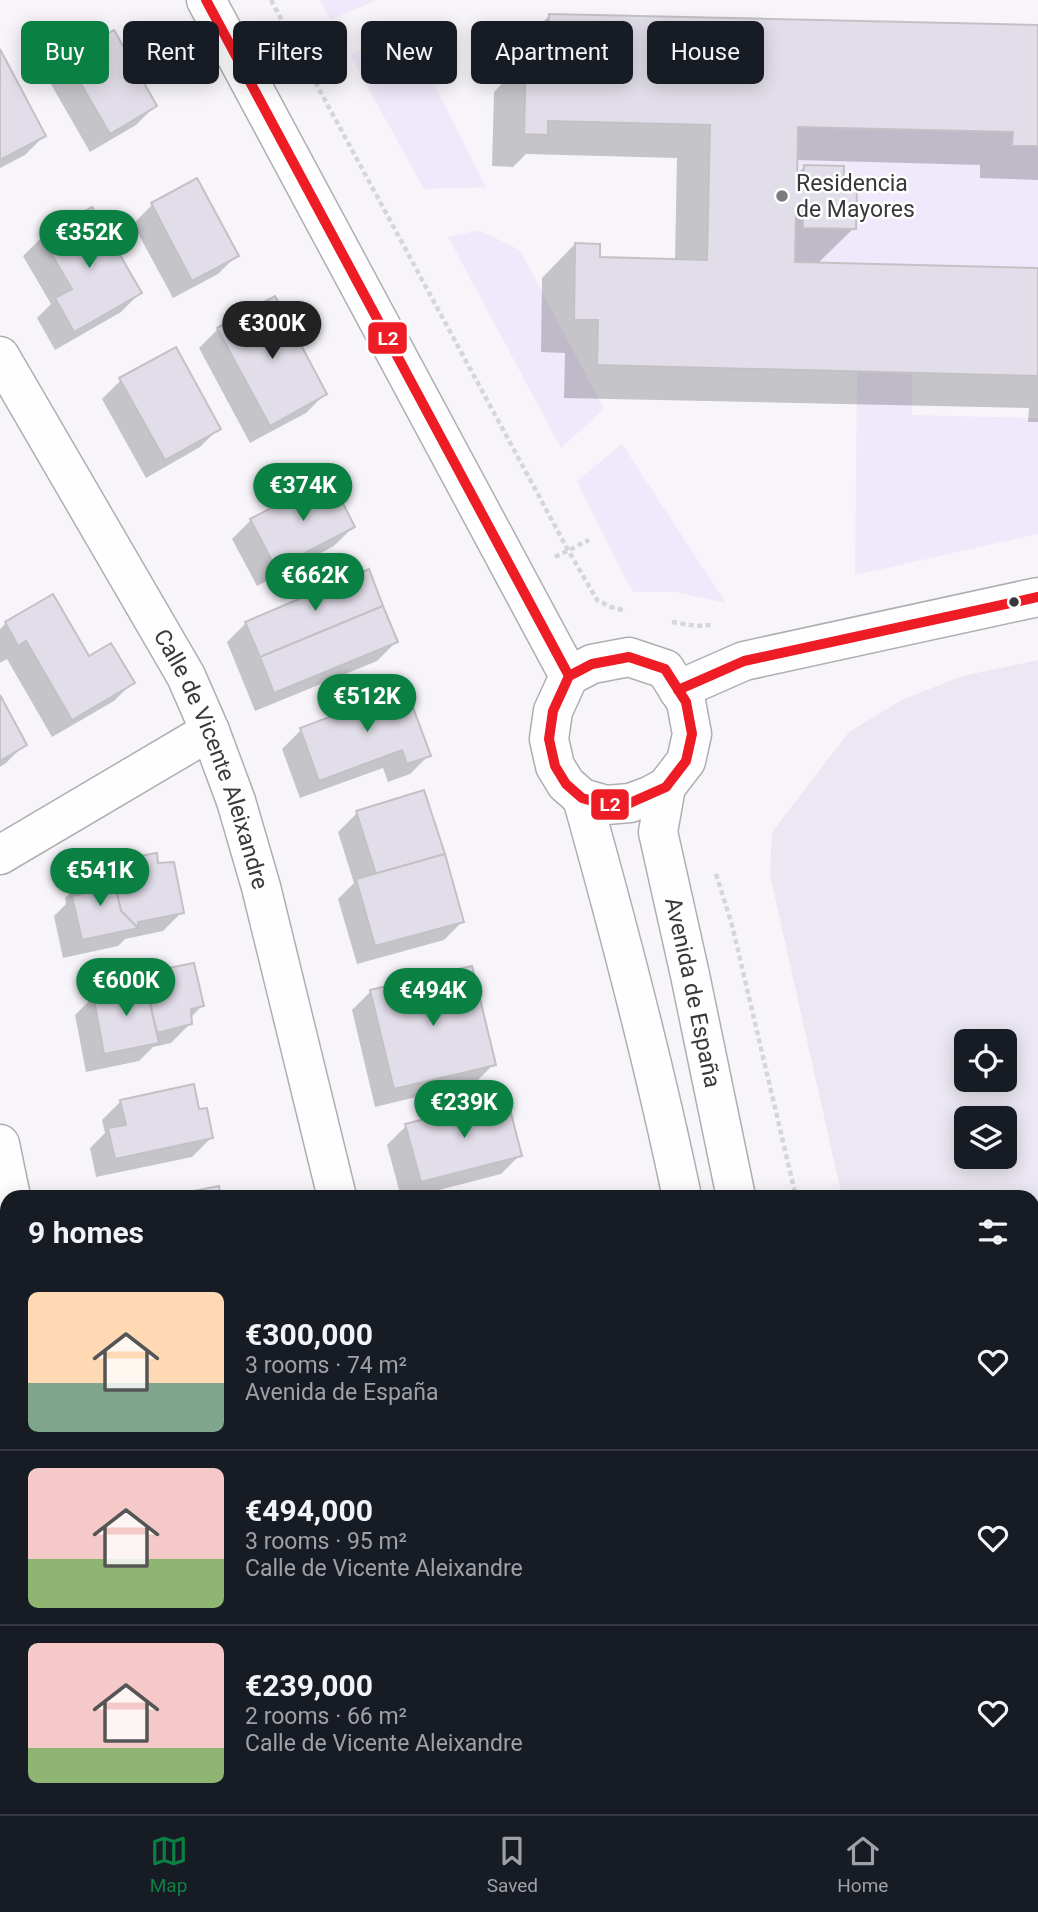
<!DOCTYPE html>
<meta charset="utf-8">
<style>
:root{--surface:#171b24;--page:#242831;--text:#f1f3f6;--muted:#9ea1a6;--line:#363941;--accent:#0b8043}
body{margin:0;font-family:Roboto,sans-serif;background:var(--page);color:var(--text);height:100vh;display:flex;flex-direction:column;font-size:26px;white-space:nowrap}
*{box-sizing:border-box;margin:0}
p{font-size:23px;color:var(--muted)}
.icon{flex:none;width:38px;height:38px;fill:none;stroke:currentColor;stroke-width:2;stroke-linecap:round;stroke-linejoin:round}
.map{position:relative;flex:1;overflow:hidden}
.panel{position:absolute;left:0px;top:1190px;width:1040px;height:625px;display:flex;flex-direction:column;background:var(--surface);border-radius:21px 21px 0 0;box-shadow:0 4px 18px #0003}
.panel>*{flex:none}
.hud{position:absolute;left:21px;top:21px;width:998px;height:63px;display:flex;gap:14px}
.tools{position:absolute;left:954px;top:1029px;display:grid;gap:14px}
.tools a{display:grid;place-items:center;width:63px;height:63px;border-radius:10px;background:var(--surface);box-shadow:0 4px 18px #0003;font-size:35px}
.price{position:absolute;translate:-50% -60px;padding:0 16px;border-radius:24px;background:var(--accent);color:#fff;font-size:23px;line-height:46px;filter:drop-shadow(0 2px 4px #0008)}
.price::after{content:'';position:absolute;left:50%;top:42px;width:21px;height:16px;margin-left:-10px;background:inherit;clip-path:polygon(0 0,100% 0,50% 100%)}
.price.selected{background:#222;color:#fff}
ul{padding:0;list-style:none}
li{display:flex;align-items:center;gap:21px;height:175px;padding:0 28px}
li+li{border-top:2px solid var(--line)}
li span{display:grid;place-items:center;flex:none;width:196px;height:140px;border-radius:10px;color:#555}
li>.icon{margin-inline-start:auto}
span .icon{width:84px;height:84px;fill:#fffc;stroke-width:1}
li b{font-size:30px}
h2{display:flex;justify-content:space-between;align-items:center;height:84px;padding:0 28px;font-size:30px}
.chip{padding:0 24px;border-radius:10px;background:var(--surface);box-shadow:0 4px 18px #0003;font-size:24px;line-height:63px}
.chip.selected{background:var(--accent);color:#fff}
.tab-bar{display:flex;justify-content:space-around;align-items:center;height:98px;border-top:2px solid var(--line);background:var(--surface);font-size:19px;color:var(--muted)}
.tab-bar a{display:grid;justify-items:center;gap:4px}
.tab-bar .selected{color:var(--accent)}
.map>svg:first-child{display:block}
.built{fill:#ece8f3;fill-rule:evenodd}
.green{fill:#f0e9fb}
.shadow{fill:#0003}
.building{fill:#e2dee9;stroke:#c3c1c5;stroke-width:2}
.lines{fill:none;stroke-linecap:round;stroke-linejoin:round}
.street-casing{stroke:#afaeb1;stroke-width:41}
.secondary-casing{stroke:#afaeb1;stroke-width:41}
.path{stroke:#d6d6d8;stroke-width:4.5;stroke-dasharray:5 3.5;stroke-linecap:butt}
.street{stroke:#fefefe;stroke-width:38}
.secondary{stroke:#fefefe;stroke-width:38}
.bus-1-casing{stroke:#fff;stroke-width:16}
.bus-1{stroke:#ee1c25;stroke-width:10}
.poi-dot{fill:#7c7a7e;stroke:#fff;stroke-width:2.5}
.bus-dot{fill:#39383b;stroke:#fff;stroke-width:2.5}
.labels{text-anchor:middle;stroke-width:5;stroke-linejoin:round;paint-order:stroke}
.poi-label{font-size:23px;fill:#39383b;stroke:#fff;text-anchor:start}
.street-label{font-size:23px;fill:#39383b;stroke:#fff}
.line-badge{stroke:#fff;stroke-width:2.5}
.badge-label{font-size:19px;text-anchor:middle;font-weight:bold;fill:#fff}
</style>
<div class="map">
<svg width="1038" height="1814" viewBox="0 0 1038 1814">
<rect width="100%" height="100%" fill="#f7f5fa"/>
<!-- built -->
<g class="built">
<path d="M1038,660v626l-5,1 -1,-90h-190l-72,-322 2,-43 77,-100 53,-32 60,-24zM966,1041h38v39h-38zM966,1118h38v39h-38z"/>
<polygon points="1038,1782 1038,1814 948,1814 947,1808 1032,1808 1033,1783"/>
</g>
<!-- green -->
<g class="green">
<polygon points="320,0 376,0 331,20"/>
<polygon points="408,32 486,187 424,189 350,55"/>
<polygon points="798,127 1013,132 1013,146 1038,146 1038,268 795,262 796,207 803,206 803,228 856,186 843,186 843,166 805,165 804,183 797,183"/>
<polygon points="479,230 520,250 604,409 561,448 448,237"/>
<polygon points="857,372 912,374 912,415 1038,418 1038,534 855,575"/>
<polygon points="622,444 726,603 676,592 634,592 628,584 577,481"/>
</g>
<!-- shadow -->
<g class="shadow">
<polygon points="550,15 1038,27 1038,180 980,178 980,165 796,160 795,176 805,166 842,188 854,228 817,264 1038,270 1038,422 1028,422 1029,408 564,398 565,353 541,352 542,278 575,244 598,259 675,261 677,158 526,154 513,167 492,166 494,92 515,70 516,49"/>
<polygon points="113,33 155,106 136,125 90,152 48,79 67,60"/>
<polygon points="0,53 44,136 25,155 0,168"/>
<polygon points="197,180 237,255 218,274 173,298 133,224 152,205"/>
<polygon points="42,237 140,293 121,312 55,350 37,318 51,304 23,256"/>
<polygon points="218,329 325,394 306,413 250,443 199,348"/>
<polygon points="121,380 219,428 200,447 146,478 102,399"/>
<polygon points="251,520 353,527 334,546 257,586 232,539"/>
<polygon points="6,623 88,658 133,682 114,701 52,737 7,659 0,663 0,629"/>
<polygon points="246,623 396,642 377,661 255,711 227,642"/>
<polygon points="381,688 429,755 410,774 388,782 383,768 300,798 282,749 301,730 362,707"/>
<polygon points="0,698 25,744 6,763 0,767"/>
<polygon points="357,813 463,921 444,940 357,964 338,899 354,883 338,832"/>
<polygon points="117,862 157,865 182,912 163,931 125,939 118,946 63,958 54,916 66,904 65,898 84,879 105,874"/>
<polygon points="144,974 202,1006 190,1018 190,1024 171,1043 153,1047 139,1061 86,1072 75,1015 94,996 129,988"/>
<polygon points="371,991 494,1064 475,1083 375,1107 352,1010"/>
<polygon points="121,1101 198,1111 211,1138 192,1157 96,1177 90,1148 105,1133 102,1120"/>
<polygon points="406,1126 520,1155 501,1174 412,1197 401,1197 387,1145"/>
<polygon points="1038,1341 1038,1545 1035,1546 1032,1544 1032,1342"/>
<polygon points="0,1580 4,1603 0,1607"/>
<polygon points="1038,1801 1038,1814 1015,1814 1021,1808 1032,1808 1032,1803"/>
<polygon points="290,1808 380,1808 382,1814 278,1814 286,1812"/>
<polygon points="522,1808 658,1808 659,1814 520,1814 520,1810"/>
</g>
<!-- building -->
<g class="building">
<polygon points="549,14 1038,25 1038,146 1012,146 1013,132 798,127 797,183 804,183 804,165 844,166 843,186 857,186 856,229 803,228 803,206 796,207 795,262 1038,268 1038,376 597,365 598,320 574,320 575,243 600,244 600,257 707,260 710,125 548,121 548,135 524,134 526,57 547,58"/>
<polygon points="114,30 157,106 110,134 66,58"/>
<polygon points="0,49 46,136 0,160"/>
<polygon points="197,178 239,256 192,281 151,203"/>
<polygon points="92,207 142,293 74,332 55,298 72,289 41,236"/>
<polygon points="275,296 327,394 270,426 217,328"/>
<polygon points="176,347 221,429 165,460 119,378"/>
<polygon points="330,478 355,527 276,568 250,519"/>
<polygon points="369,569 383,606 260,657 245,622"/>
<polygon points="53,594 89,656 111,643 135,683 72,720 26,641 18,646 5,622"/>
<polygon points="383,606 398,642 274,693 260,657"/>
<polygon points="402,678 431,756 407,764 402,750 319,781 300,728 383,697 380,687"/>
<polygon points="0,695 27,745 0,761"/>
<polygon points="424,790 445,854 376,874 356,811"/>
<polygon points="157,853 158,863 174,862 184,913 138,922 138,928 121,911 112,872 118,870 116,860"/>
<polygon points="445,854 464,922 375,946 356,879"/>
<polygon points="112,872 121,911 138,928 82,940 72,896 86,893 83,877"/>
<polygon points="194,963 204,1006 191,1009 192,1024 157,1033 143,973"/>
<polygon points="472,966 496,1065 394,1089 370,990"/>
<polygon points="143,973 159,1043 104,1054 93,994 143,983 141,974"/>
<polygon points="194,1084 199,1109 207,1108 213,1138 115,1159 108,1128 126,1125 120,1100"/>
<polygon points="507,1098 522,1156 421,1182 405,1124"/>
<polygon points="219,1186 221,1197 164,1197"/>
<polygon points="1038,1339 1038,1532 1032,1529 1032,1340"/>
<polygon points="0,1609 7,1649 0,1651"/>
<polygon points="2,1791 4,1800 7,1799 7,1808 26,1808 27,1810 31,1809 32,1814 0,1814 0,1792"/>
<polygon points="291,1808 314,1808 316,1814 270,1814 291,1809"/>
<polygon points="314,1808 382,1808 383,1814 316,1814"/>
<polygon points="541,1808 659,1808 660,1814 542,1814"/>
</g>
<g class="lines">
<!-- street casing -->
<g class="street-casing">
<g id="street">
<path id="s1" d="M0,356l186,320 24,55 26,70 25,86 76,310"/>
<polyline points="0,855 210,731"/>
<polyline points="0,1144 11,1197"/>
<polyline points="139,1808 141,1814"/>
<polyline points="458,1808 460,1814"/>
</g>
</g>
<!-- secondary casing -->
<g class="secondary-casing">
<g id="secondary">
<polyline points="206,0 569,676"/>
<polygon points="629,657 665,669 686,702 692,734 686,761 666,787 649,796 630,803 606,805 582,798 566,784 555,766 549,739 553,711 569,676 592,664"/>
<polyline points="678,690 744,661 1038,597"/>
<path id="s2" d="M666,787l-8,45 32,143 46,222"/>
<path d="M582,798c37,132 72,265 100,399"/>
<polyline points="805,1808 806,1814"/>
<polyline points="858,1808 860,1814"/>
</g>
</g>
<!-- path -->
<g class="path">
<polyline points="271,0 568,550 597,600 611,607 626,611"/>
<polyline points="555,557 589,540"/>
<polyline points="672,622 696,626 712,625"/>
<polyline points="716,874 732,925 796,1197"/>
<polyline points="918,1808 919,1814"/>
</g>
<!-- street -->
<use href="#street" class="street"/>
<!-- secondary -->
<use href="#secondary" class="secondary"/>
<!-- bus-1 casing -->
<g class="bus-1-casing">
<g id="bus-1">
<polyline points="206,0 569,676"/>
<polygon points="629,657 665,669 686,702 692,734 686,761 666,787 630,803 606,805 582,798 566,784 555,766 549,739 553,711 569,676 592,664"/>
<polyline points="678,690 744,661 1038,597"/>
</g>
</g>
<!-- bus-1 -->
<use href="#bus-1" class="bus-1"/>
</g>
<!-- markers -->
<circle class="poi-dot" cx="782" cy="196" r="7"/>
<circle class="bus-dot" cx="1014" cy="602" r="6"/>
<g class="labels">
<!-- poi labels -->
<g class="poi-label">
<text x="796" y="191">Residencia<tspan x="796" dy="26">de Mayores</tspan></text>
</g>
<!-- street labels -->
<g class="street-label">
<text dy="8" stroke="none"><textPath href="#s1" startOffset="457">Calle de Vicente Aleixandre</textPath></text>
<text dy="8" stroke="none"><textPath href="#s2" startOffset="210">Avenida de España</textPath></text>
</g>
</g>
<g class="line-badge">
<rect x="367" y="321" width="41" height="34" rx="7" fill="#ee1c25"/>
<rect x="590" y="788" width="40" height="33" rx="7" fill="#ee1c25"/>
</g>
<g class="badge-label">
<text x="388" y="345">L2</text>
<text x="610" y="811">L2</text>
</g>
</svg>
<div class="tools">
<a><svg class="icon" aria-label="locate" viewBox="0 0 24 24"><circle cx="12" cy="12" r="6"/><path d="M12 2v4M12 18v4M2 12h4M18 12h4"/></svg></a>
<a><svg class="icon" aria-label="layers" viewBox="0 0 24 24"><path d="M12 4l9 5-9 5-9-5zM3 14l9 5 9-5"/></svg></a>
</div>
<b class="price" style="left:89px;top:270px">€352K</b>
<b class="price selected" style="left:272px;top:361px">€300K</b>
<b class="price" style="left:303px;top:523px">€374K</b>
<b class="price" style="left:315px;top:613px">€662K</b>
<b class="price" style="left:367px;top:734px">€512K</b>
<b class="price" style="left:100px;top:908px">€541K</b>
<b class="price" style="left:126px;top:1018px">€600K</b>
<b class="price" style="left:433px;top:1028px">€494K</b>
<b class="price" style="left:464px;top:1140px">€239K</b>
<div class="hud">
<a class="chip selected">Buy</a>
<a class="chip">Rent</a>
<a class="chip">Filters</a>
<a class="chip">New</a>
<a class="chip">Apartment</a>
<a class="chip">House</a>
</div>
<section class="panel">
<h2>9 homes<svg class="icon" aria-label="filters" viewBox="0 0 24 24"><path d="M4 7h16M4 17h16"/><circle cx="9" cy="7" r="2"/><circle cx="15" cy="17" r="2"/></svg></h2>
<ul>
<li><span style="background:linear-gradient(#ffd9b3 65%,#7fa58c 0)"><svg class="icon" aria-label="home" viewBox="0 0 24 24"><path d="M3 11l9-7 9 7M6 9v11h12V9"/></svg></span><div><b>€300,000</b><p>3 rooms · 74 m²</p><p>Avenida de España</p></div><svg class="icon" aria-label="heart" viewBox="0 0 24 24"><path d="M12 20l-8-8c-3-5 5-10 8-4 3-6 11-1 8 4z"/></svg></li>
<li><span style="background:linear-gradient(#f6c9c9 65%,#8fb573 0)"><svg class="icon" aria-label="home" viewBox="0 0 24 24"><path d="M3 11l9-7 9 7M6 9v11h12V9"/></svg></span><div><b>€494,000</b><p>3 rooms · 95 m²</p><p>Calle de Vicente Aleixandre</p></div><svg class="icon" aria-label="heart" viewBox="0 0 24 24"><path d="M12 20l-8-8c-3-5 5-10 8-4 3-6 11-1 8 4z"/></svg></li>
<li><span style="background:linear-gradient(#f6c9c9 75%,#8fb573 0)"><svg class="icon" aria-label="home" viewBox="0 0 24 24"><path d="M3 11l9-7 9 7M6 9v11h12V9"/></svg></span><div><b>€239,000</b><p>2 rooms · 66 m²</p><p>Calle de Vicente Aleixandre</p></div><svg class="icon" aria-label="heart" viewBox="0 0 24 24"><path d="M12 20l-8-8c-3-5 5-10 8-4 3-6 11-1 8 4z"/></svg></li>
</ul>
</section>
</div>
<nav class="tab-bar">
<a class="selected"><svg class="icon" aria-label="map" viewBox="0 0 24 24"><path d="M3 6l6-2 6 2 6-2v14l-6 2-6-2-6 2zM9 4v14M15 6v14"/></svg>Map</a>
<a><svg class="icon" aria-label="saved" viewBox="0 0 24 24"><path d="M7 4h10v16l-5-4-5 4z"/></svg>Saved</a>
<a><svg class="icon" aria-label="home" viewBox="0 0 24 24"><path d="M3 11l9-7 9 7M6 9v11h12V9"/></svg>Home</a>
</nav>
